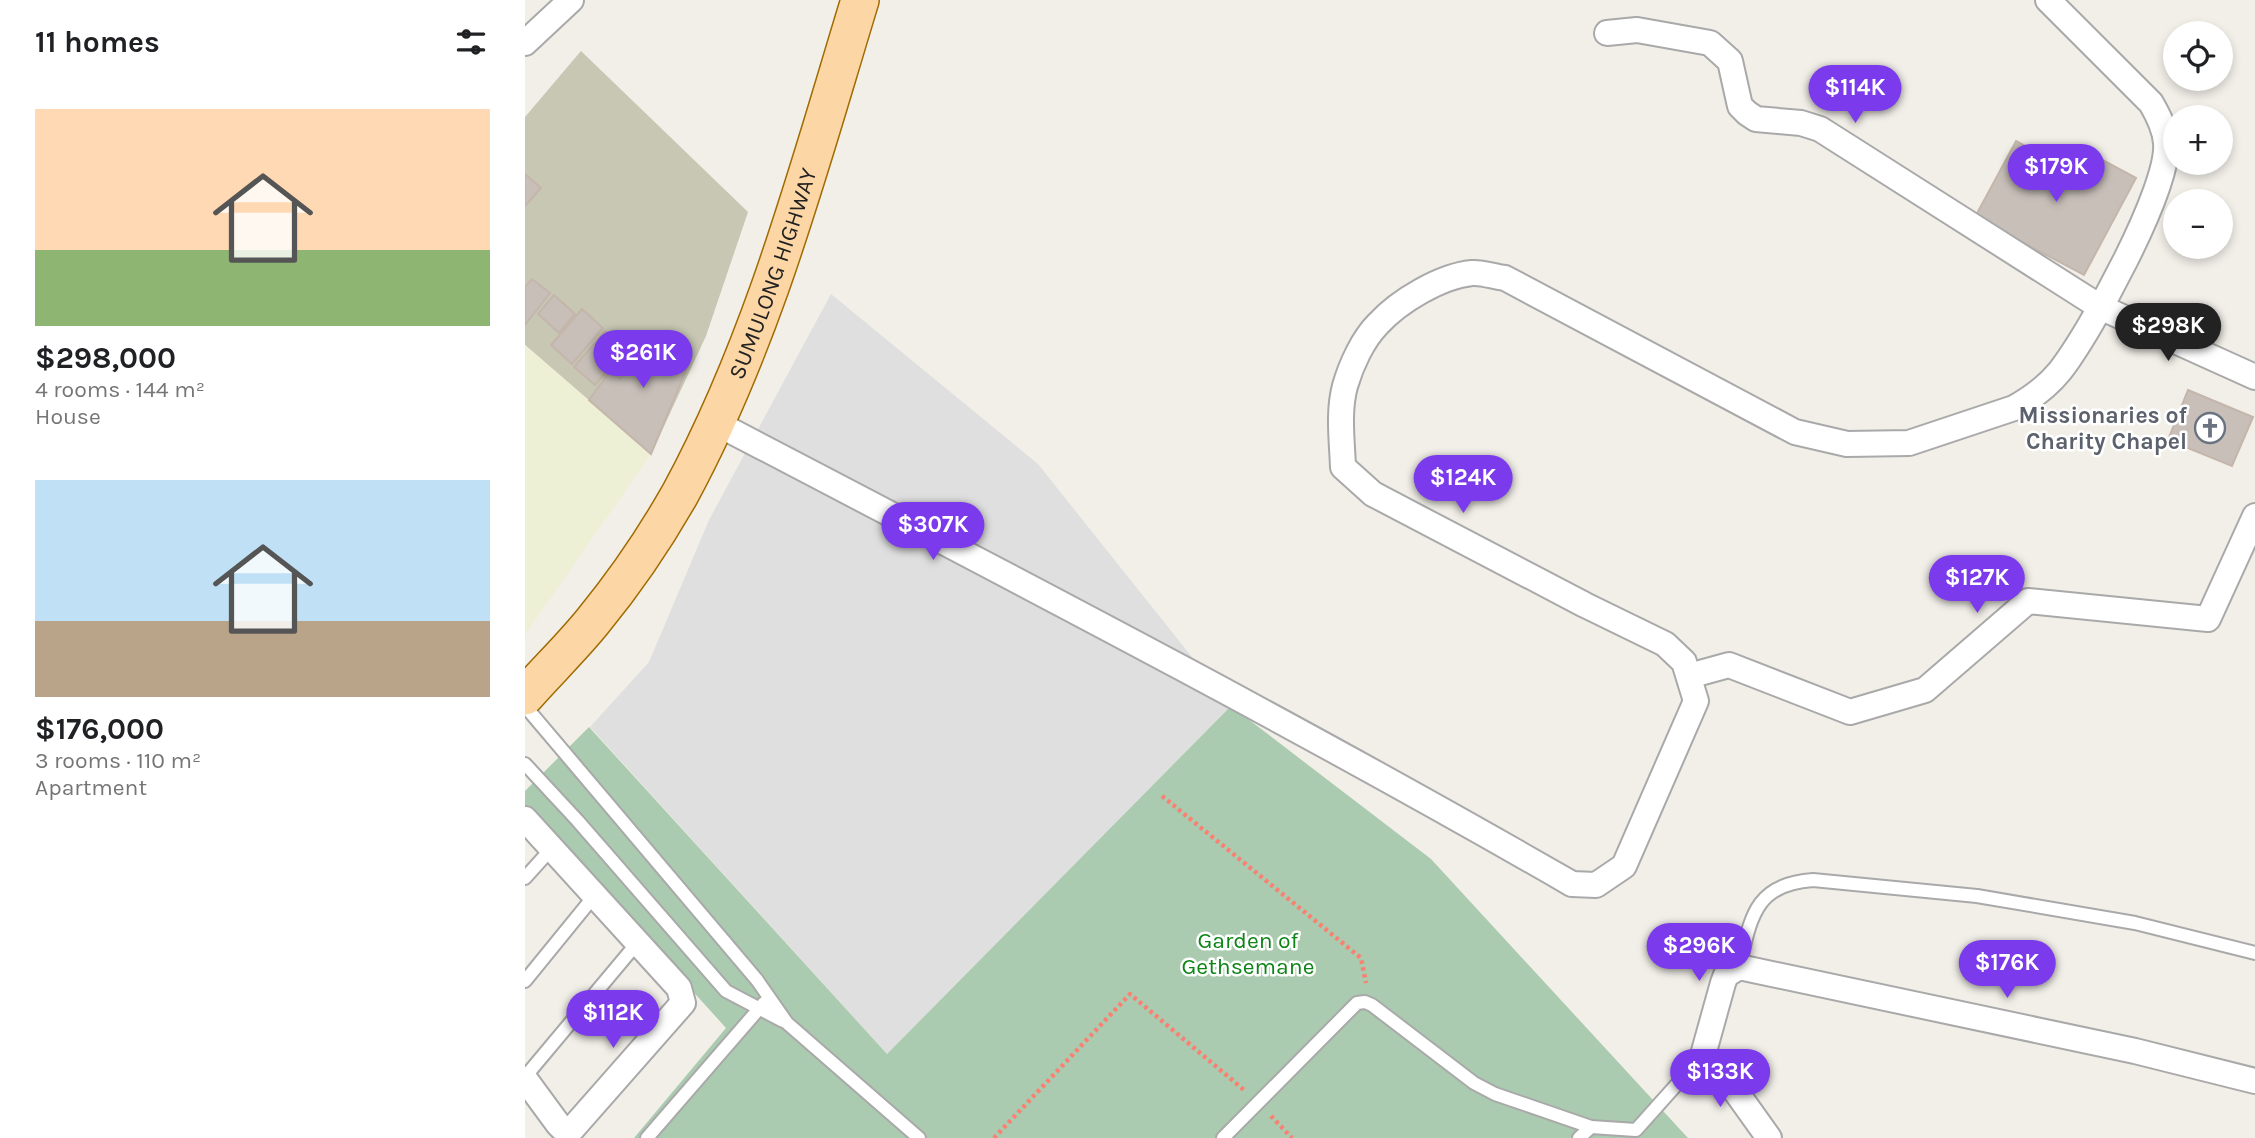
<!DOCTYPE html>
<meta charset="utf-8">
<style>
:root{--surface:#fff;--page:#f2f2f2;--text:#202124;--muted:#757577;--accent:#7c3aed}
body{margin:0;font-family:Karla,sans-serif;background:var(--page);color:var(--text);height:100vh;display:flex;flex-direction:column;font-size:26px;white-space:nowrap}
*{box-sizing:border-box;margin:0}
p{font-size:23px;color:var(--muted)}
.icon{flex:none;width:38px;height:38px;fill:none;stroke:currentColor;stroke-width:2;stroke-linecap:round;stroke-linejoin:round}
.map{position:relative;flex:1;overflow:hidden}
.drawer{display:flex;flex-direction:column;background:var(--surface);width:525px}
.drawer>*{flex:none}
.fabs{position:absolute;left:1638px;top:21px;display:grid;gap:14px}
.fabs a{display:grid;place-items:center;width:70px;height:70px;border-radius:50%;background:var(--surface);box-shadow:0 4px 10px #0003;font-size:35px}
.price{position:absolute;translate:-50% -60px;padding:0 16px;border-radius:24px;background:var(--accent);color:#fff;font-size:23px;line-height:46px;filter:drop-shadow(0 2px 4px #0008)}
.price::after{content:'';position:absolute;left:50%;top:42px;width:21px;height:16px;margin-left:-10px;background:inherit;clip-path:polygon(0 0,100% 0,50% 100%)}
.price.on{background:#222;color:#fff}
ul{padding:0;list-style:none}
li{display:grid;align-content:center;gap:14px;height:371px;padding:0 35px}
li span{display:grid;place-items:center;height:217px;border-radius:0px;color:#555}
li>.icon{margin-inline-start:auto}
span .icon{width:126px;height:126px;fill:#fffc;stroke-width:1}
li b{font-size:30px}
h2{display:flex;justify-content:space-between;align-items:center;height:84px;padding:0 35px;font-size:30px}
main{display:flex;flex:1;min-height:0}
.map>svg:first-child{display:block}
.residential{fill:#e0dfdf}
.construction{fill:#c7c7b4}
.farmland{fill:#eef0d5}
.cemetery{fill:#aacbaf}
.building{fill:#c7bfb8;stroke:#c4b6ab;stroke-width:2}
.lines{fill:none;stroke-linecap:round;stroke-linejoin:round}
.lane-casing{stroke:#a9a9a9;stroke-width:16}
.street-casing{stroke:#a9a9a9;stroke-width:28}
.primary-casing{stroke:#a06b00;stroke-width:40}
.path{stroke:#fa8072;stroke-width:4.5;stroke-dasharray:3.5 3.5;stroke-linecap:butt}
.lane{stroke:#fff;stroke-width:12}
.street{stroke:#fff;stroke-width:24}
.primary{stroke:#fcd6a4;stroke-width:37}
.labels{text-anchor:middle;stroke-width:5;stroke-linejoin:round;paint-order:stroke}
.street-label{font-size:23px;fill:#222;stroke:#fff}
.worship-label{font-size:23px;font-weight:bold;fill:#5b616d;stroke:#fff;text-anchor:end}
.park-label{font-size:23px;fill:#0c8416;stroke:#fff}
</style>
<main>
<section class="drawer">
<h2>11 homes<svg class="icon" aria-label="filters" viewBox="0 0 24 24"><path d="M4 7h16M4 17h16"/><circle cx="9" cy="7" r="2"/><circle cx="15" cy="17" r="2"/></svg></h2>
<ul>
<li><span style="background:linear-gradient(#ffd9b3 65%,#8fb573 0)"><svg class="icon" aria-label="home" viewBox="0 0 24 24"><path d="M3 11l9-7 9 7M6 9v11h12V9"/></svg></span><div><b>$298,000</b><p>4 rooms · 144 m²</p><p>House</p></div></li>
<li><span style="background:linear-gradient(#bfe0f5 65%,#b9a48a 0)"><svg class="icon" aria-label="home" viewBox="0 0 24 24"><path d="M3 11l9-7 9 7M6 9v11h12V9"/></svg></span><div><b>$176,000</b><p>3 rooms · 110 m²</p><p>Apartment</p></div></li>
</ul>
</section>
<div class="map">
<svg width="1730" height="1138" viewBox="0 0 1730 1138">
<rect width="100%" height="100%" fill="#f2efe9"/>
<!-- residential -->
<polygon class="residential" points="306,294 513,464 706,706 362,1054 65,727 124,662 184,520"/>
<!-- construction -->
<polygon class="construction" points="56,51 223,212 181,336 126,454 0,345 0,117"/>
<!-- farmland -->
<polygon class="farmland" points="0,345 126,454 0,635"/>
<!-- cemetery -->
<polygon class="cemetery" points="706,706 906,859 1163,1138 109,1138 201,1028 0,806 0,791 64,727 362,1054"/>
<!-- building -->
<g class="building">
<polygon points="1491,141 1549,173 1561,151 1611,178 1559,275 1450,217"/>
<polygon points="0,174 16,188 0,206"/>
<polygon points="7,279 25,293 0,325 0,287"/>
<polygon points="29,295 50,314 34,333 13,314"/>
<polygon points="57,309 78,328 47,364 26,345"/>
<polygon points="80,331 101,350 70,385 49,367"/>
<polygon points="113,334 167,356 126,454 64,400 86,370 95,379"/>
<polygon points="1663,390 1728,417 1707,466 1643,440"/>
</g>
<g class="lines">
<!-- lane casing -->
<g class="lane-casing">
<g id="lane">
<polyline points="0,706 232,980 262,1023 394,1138"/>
<polyline points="0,764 52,820 201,991 258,1021"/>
<polyline points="0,878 27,848"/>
<path d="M1214,967c12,-49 15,-83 74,-87l164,16 158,27 120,30"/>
<polyline points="0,981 70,895"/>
<polyline points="0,1077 113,942"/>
<polyline points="122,1138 239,1003"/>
<polyline points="698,1138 832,1003 840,1002 847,1005 949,1083 970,1094 1066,1127 1111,1130 1178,1055"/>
<polyline points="1054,1138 1066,1127"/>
</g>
</g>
<!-- street casing -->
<g class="street-casing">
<g id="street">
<polyline points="1082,33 1112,30 1185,43 1205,61 1215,106 1222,113 1231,119 1276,123 1295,129 1575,307 1730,377"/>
<polyline points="0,43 46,0"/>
<path d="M191,423c287,150 575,299 856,461l24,1 28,-19 72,-165 -12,-39 -19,-18 -80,-39 -212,-111 -30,-27c-1,-27 -5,-55 2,-81 6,-21 18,-47 33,-62 21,-23 63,-48 94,-51 10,-1 23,4 33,5l290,154 52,12 62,-1 105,-35c18,-10 33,-21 46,-37 30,-38 110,-183 106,-228 -1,-15 -8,-28 -15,-40l-103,-103"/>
<polyline points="1164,676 1204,665 1325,712 1400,690 1503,601 1683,619 1730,516"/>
<polyline points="0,819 154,988 158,1003 48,1128 37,1128 33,1124 0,1079"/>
<polyline points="1244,1138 1209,1089 1178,1055 1198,983 1201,975 1214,967 1610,1051 1730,1081"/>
</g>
</g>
<!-- primary casing -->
<g class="primary-casing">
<g id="primary">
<path id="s1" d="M0,696c22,-25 47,-49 68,-75 32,-39 62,-83 87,-127 84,-155 129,-327 180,-494"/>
</g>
</g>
<!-- path -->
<g class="path">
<polyline points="637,796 836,958 841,983"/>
<polyline points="746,1116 767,1138"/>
<polyline points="469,1138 605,994 719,1090"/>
</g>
<!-- lane -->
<use href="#lane" class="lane"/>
<!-- street -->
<use href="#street" class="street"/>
<!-- primary -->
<use href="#primary" class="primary"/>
</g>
<!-- icons -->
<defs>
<g id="church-ring" transform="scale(1.575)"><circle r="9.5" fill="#fff" stroke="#6b7280" stroke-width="1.5"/><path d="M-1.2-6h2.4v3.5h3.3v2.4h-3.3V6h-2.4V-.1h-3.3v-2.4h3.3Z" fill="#6b7280"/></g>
</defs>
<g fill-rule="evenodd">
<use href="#church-ring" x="1685" y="428"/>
</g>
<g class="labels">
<!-- street labels -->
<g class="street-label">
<text dy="8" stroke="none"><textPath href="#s1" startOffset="495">SUMULONG HIGHWAY</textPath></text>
</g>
<!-- worship labels -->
<g class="worship-label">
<text x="1662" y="423">Missionaries of<tspan x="1662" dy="26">Charity Chapel</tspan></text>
</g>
<!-- park labels -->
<g class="park-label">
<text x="723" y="948">Garden of<tspan x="723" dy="26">Gethsemane</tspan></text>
</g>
</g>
</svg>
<div class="fabs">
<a><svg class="icon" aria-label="locate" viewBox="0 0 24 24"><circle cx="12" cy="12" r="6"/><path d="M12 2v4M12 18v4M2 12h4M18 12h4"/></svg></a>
<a>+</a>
<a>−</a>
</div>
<b class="price" style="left:1330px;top:125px">$114K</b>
<b class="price" style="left:1531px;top:204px">$179K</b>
<b class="price on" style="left:1643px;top:363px">$298K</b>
<b class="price" style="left:118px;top:390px">$261K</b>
<b class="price" style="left:938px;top:515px">$124K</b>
<b class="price" style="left:408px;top:562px">$307K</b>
<b class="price" style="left:1452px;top:615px">$127K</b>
<b class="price" style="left:1174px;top:983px">$296K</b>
<b class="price" style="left:1482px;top:1000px">$176K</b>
<b class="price" style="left:88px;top:1050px">$112K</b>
<b class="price" style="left:1195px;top:1109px">$133K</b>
</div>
</main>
